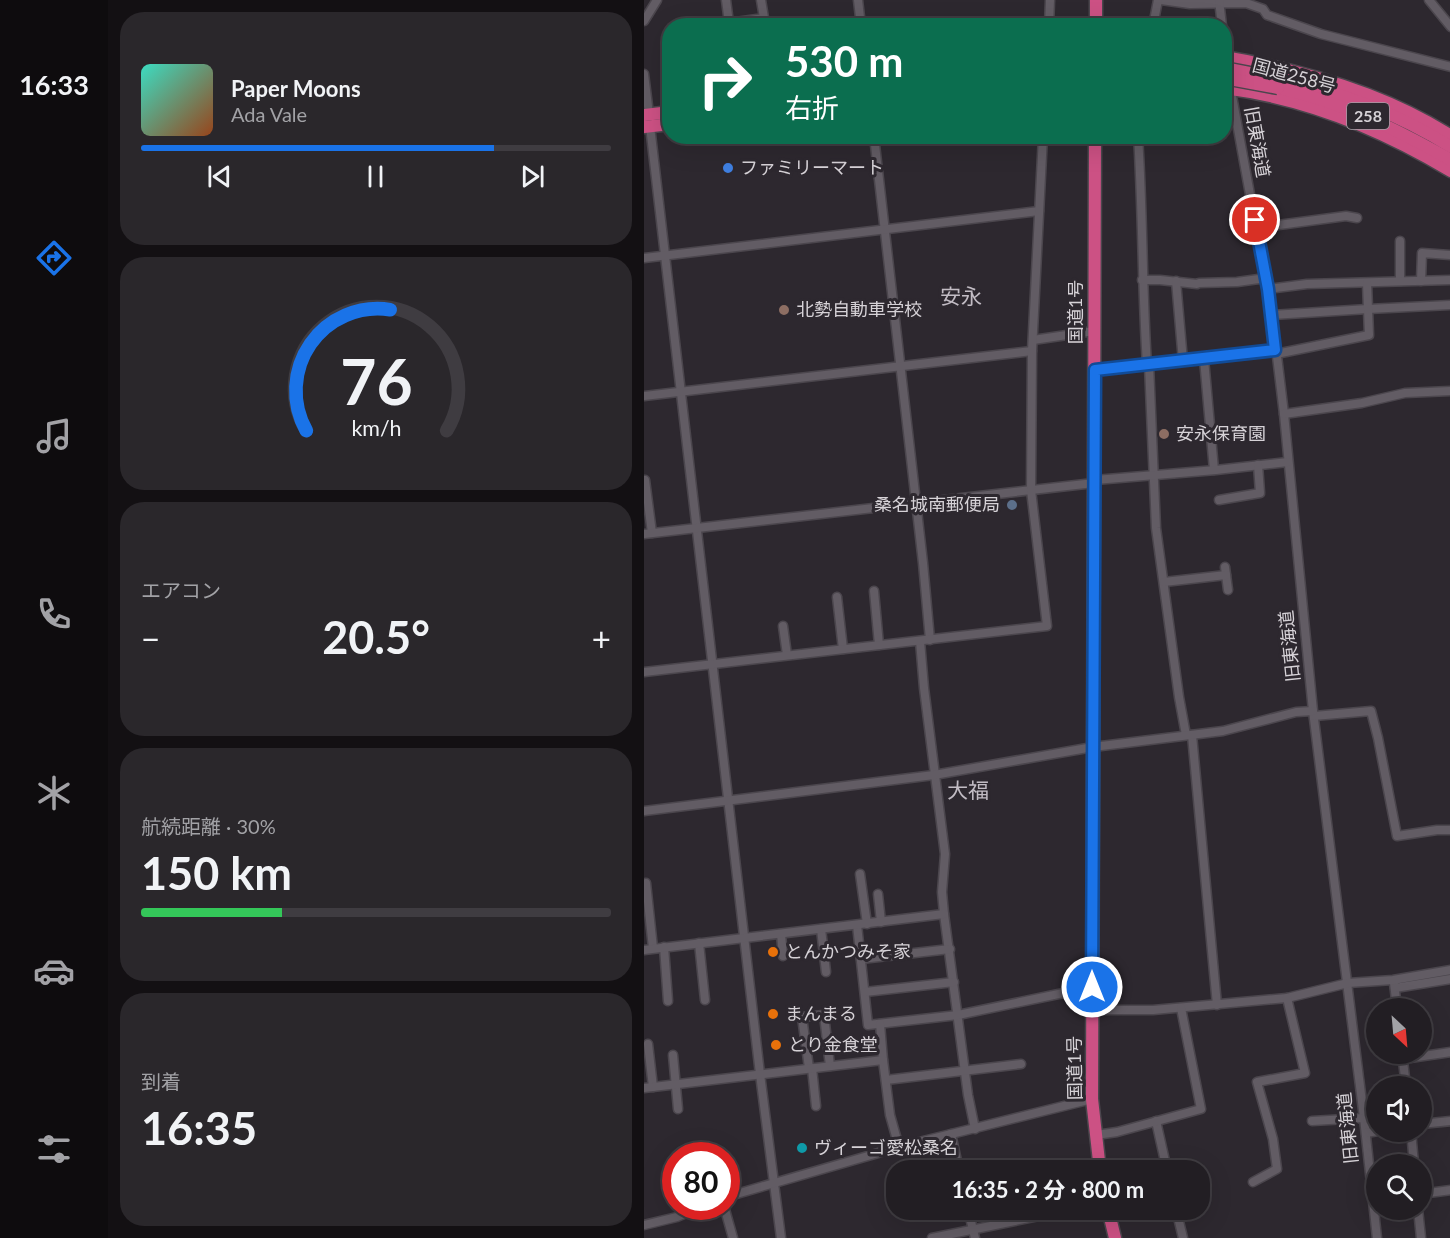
<!DOCTYPE html>
<html lang="ja">
<meta charset="utf-8">
<style>
body{margin:0;font-family:Lato,"Noto Sans JP",sans-serif;background:#2a272b;color:#f1f3f6;height:100vh;display:flex;flex-direction:column;font-size:22px;white-space:nowrap}
*{box-sizing:border-box;margin:0}
p{font-size:20px;color:#a2a2a6}
.icon{flex:none;width:33px;height:33px;fill:none;stroke:currentColor;stroke-width:2;stroke-linecap:round;stroke-linejoin:round}
.map{position:relative;flex:1;overflow:hidden}
.panel{display:flex;flex-direction:column;gap:12px;padding:12px;background:#131013;width:536px}
.panel>*{flex:none}
.banner{position:absolute;left:18px;top:18px;width:570px;height:126px;border-radius:24px;box-shadow:0 6px 24px #0002,0 0 0 2px #3f3c41;background:#0b6e4f;color:#fff;overflow:hidden}
.needle{width:39px;rotate:154deg}
.fabs{position:absolute;left:722px;top:998px;display:grid;gap:12px}
.fabs a{display:grid;place-items:center;width:66px;height:66px;border-radius:50%;background:#221e23;box-shadow:0 6px 24px #0002,0 0 0 2px #3f3c41;font-size:30px}
.speed{position:absolute;left:18px;top:1142px;display:flex;gap:12px;font-size:30px;font-weight:700;text-align:center}
.speed>*{display:grid;place-content:center;width:78px;height:78px;border-radius:50%;background:#221e23;box-shadow:0 6px 24px #0002,0 0 0 2px #3f3c41;line-height:1}
.speed .limit{border:9px solid #d22;background:#fff;color:#111}
.pin{position:absolute;display:grid;place-items:center;width:51px;height:51px;color:#fff;margin:-26px;border:3px solid #fff;border-radius:50%;box-shadow:0 2px 6px #0007}
.me{position:absolute;width:66px;margin:-33px;rotate:0deg;stroke-linejoin:round;filter:drop-shadow(0 0 4px #0008)}
.turn{display:flex;align-items:center;gap:21px;height:126px;padding:0 24px;font-size:27px}
.turn .icon{width:78px;height:78px;stroke-width:2.5}
.turn b{display:block;font-size:42px;line-height:51px}
.big{font-size:45px;font-weight:700;line-height:1.1}
.panel .widget{flex:1;display:flex;flex-direction:column;justify-content:center;gap:9px;min-width:0;padding:0 21px;border-radius:24px;background:#2a272b}
.panel .dial{align-items:center;gap:0}
.dial svg{height:156px;overflow:visible;fill:none;stroke:#3f3c41;stroke-width:7;stroke-linecap:round;text-anchor:middle}
.dial text{fill:#f1f3f6;stroke:none}
.song{display:flex;align-items:center;gap:18px}
.cover{width:72px;height:72px;border-radius:9px;background:linear-gradient(135deg,hsl(170 70% 55%),hsl(20 70% 35%))}
.played{height:6px;border-radius:3px;background:linear-gradient(90deg,#1a73e8 75%,#3f3c41 75%)}
.keys{display:flex;justify-content:space-around;direction:ltr}
.heat{display:flex;justify-content:space-between;align-items:center;font-size:33px;direction:ltr}
.charge{height:9px;border-radius:4px;background:linear-gradient(90deg,#34c759 30%,#3f3c41 0)}
.trip{position:absolute;left:242px;top:1160px;width:324px;height:60px;border-radius:24px;background:#221e23;box-shadow:0 6px 24px #0002,0 0 0 2px #3f3c41;font-weight:700;line-height:60px;text-align:center}
main{display:flex;flex:1;min-height:0}
.dock{display:flex;flex-direction:column;width:108px;justify-content:space-around;align-items:center;background:#0e0c0e;color:#a2a2a6}
.dock .icon{width:42px;height:42px}
.dock .on{color:#1a73e8}
.dock b{font-size:27px;color:#f1f3f6}
.map>svg:first-child{display:block}
.lines{fill:none;stroke-linecap:round;stroke-linejoin:round}
.minor-casing{stroke:#4b464d;stroke-width:11}
.highway-casing{stroke:#4b464d;stroke-width:15}
.minor{stroke:#625c64;stroke-width:8}
.highway{stroke:#cc5184;stroke-width:12}
.highway-bridge-casing{stroke:#4b464d;stroke-width:15;stroke-linecap:butt}
.highway-bridge{stroke:#cc5184;stroke-width:12}
.route-casing{stroke:#114b97;stroke-width:15}
.route{stroke:#1a73e8;stroke-width:10}
.shop-dot{fill:#3f7fe0;stroke:#2d282f;stroke-width:2}
.education-dot{fill:#8d6e63;stroke:#2d282f;stroke-width:2}
.service-dot{fill:#5c6f8a;stroke:#2d282f;stroke-width:2}
.food-dot{fill:#e8710a;stroke:#2d282f;stroke-width:2}
.culture-dot{fill:#0f9aa8;stroke:#2d282f;stroke-width:2}
.labels{text-anchor:middle;stroke-width:6;stroke-linejoin:round;paint-order:stroke}
.shield{fill:#2d282f;stroke:#a39fa5;stroke-width:1.5}
.shield-label{font-size:16px;font-weight:bold;fill:#d6d2d7}
.street-label{font-size:18px;fill:#d6d2d7;stroke:#2d282f}
.poi-label{font-size:18px;fill:#d6d2d7;stroke:#2d282f;text-anchor:start}
.quarter-label{font-size:21px;fill:#c2bcc4;stroke:#2d282f}
</style>
<main>
<nav class="dock">
<b>16:33</b>
<svg class="icon on" aria-label="directions" viewBox="0 0 24 24"><path d="M12 3l9 9-9 9-9-9zM9 14v-3h6M13 9l2 2-2 2"/></svg>
<svg class="icon" aria-label="music" viewBox="0 0 24 24"><path d="M9 18V5l10-2v13"/><circle cx="6" cy="18" r="3"/><circle cx="16" cy="16" r="3"/></svg>
<svg class="icon" aria-label="phone" viewBox="0 0 24 24"><path d="M5 4h4l2 5-3 2q2 4 5 5l2-3 5 2v4C11 20 4 13 5 4z"/></svg>
<svg class="icon" aria-label="climate" viewBox="0 0 24 24"><path d="M12 3v18M4 7l16 10M4 17L20 7"/></svg>
<svg class="icon" aria-label="car" viewBox="0 0 24 24"><path d="M5 17H2v-5l4-1 3-4h7l3 4 3 1v5h-3M9 17h6M6 11h13"/><circle cx="7" cy="17" r="2"/><circle cx="17" cy="17" r="2"/></svg>
<svg class="icon" aria-label="filters" viewBox="0 0 24 24"><path d="M4 7h16M4 17h16"/><circle cx="9" cy="7" r="2"/><circle cx="15" cy="17" r="2"/></svg>
</nav>
<section class="panel">
<div class="widget">
<div class="song"><i class="cover"></i><div><b>Paper Moons</b><p>Ada Vale</p></div></div>
<div class="played"></div>
<div class="keys"><svg class="icon" aria-label="previous" viewBox="0 0 24 24"><path d="M18 5L8 12l10 7zM5 5v14"/></svg><svg class="icon" aria-label="pause" viewBox="0 0 24 24"><path d="M8 5v14M16 5v14"/></svg><svg class="icon" aria-label="next" viewBox="0 0 24 24"><path d="M6 5l10 7-10 7zM19 5v14"/></svg></div>
</div>
<div class="widget dial"><svg viewBox="0 0 100 80">
<path d="M14 69A42 42 0 1 1 86 69"/>
<path d="M14 69A42 42 0 0 1 57 7" stroke="#1a73e8"/>
<text x="50" y="56" font-size="32" font-weight="700">76</text>
<text x="50" y="72" font-size="11">km/h</text>
</svg></div>
<div class="widget"><p>エアコン</p>
<div class="heat"><a>−</a><b class="big">20.5°</b><a>+</a></div>
</div>
<div class="widget"><p>航続距離 · 30%</p><b class="big">150 km</b><div class="charge"></div></div>
<div class="widget"><p>到着</p><b class="big">16:35</b></div>
</section>
<div class="map">
<svg width="807" height="1238" viewBox="0 0 807 1238">
<rect width="100%" height="100%" fill="#2d282f"/>
<g class="lines">
<defs>
<g id="minor">
<path d="M 82,0 L 85,23 L 120,18 L 117,0"/>
<path d="M 214,0 L 217,26"/>
<path d="M 517,0 L 546,4 L 602,3 L 619,9 L 623,15 L 677,34 L 807,67"/>
<path d="M 575,0 L 578,26"/>
<path d="M 785,0 L 807,27"/>
<path d="M 0,21 L 13,0"/>
<path d="M 405,26 L 406,0"/>
<path d="M 509,26 L 514,0"/>
<path d="M 0,74 L 5,114"/>
<path d="M 586,85 L 628,315 L 640,414 L 669,711 L 720,1118 L 733,1238"/>
<path d="M 6,126 L 116,1074 L 137,1238"/>
<path d="M 230,136 L 279,563 L 286,640"/>
<path d="M 494,136 C 499,213 498,289 503,365"/>
<path d="M 612,228 L 702,216 L 713,218"/>
<path d="M 756,241 L 756,281"/>
<path d="M 0,258 L 395,211"/>
<path d="M 498,280 L 516,280 L 553,284 L 555,283 L 593,282 L 622,278"/>
<path d="M 532,281 L 539,361"/>
<path d="M 777,281 L 778,253 L 807,255"/>
<path d="M 624,289 L 663,284 L 807,280"/>
<path d="M 628,315 L 724,309 L 807,305"/>
<path d="M 389,340 L 450,331"/>
<path d="M 632,354 L 725,335 L 723,283"/>
<path d="M 560,359 L 570,470"/>
<path d="M 505,365 L 512,528 L 535,697 L 542,735"/>
<path d="M 451,370 L 631,350"/>
<path d="M 0,396 L 388,351"/>
<path d="M 640,414 L 718,403 L 761,393 L 807,391"/>
<path d="M 1,480 L 8,533"/>
<path d="M 451,480 L 572,470 L 644,462"/>
<path d="M 575,500 L 616,493 L 614,465"/>
<path d="M 0,534 L 450,483"/>
<path d="M 581,567 L 584,590"/>
<path d="M 520,582 L 582,575"/>
<path d="M 230,591 L 235,645"/>
<path d="M 193,597 L 199,649"/>
<path d="M 139,626 L 143,655"/>
<path d="M 276,641 L 280,688 L 301,854 L 298,892 L 300,914 L 324,1095 L 331,1129"/>
<path d="M 0,672 L 403,626 L 387,490 L 388,351 L 399,136"/>
<path d="M 670,716 L 727,711 L 734,738 L 753,836 L 793,830 L 807,830"/>
<path d="M 548,735 L 573,1005"/>
<path d="M 0,811 L 290,775 L 449,747 L 579,731 L 652,712 L 669,711"/>
<path d="M 216,874 L 223,924"/>
<path d="M 2,883 L 9,948"/>
<path d="M 234,894 L 237,922"/>
<path d="M 213,925 L 224,1025 L 314,1015 L 448,987"/>
<path d="M 177,929 L 182,972"/>
<path d="M 137,934 L 139,956"/>
<path d="M 55,943 L 61,1000"/>
<path d="M 20,947 L 24,1001"/>
<path d="M 0,950 L 300,914"/>
<path d="M 217,959 L 306,949"/>
<path d="M 750,983 L 753,1008"/>
<path d="M 751,988 L 807,979"/>
<path d="M 221,992 L 310,982"/>
<path d="M 448,1010 L 509,1010 L 643,998 L 704,983 L 749,980 L 807,970"/>
<path d="M 236,1024 L 239,1060"/>
<path d="M 4,1044 L 9,1087"/>
<path d="M 758,1053 L 762,1086"/>
<path d="M 29,1055 L 34,1109"/>
<path d="M 759,1059 L 807,1052"/>
<path d="M 165,1068 L 158,1017 L 180,1015 L 186,1066"/>
<path d="M 168,1068 L 172,1106"/>
<path d="M 242,1080 L 377,1064"/>
<path d="M 0,1088 L 239,1060 L 246,1115 L 255,1147"/>
<path d="M 512,1121 L 523,1170"/>
<path d="M 668,1121 L 720,1118"/>
<path d="M 777,1124 L 807,1121"/>
<path d="M 767,1131 L 770,1164"/>
<path d="M 722,1133 L 734,1131"/>
<path d="M 307,1134 L 315,1170"/>
<path d="M 452,1135 L 473,1132 L 557,1109 L 537,1008"/>
<path d="M 609,1182 L 633,1169 L 629,1139 L 613,1082 L 661,1073 L 643,998"/>
<path d="M 777,1194 L 807,1190"/>
<path d="M 82,1197 L 255,1147 L 448,1099"/>
<path d="M 80,1206 L 89,1238"/>
<path d="M 324,1209 L 331,1238"/>
<path d="M 532,1209 L 539,1238"/>
<path d="M 774,1209 L 777,1238"/>
<path d="M 286,1210 L 289,1209"/>
<path d="M 0,1225 L 33,1217 L 59,1206"/>
<path d="M 288,1238 L 429,1209"/>
</g>
<g id="highway">
<path d="M 452,0 L 452,26"/>
<path d="M 580,57 C 658,70 740,93 807,136"/>
<path d="M 637,79 C 696,92 756,115 807,147"/>
<path d="M 580,88 C 661,98 737,129 807,171"/>
<path d="M 634,88 C 696,101 752,129 807,160"/>
<path d="M 0,115 L 26,112"/>
<path d="M 0,127 L 26,124"/>
<path d="M 451,136 L 448,1099 L 456,1170"/>
<path d="M 464,1209 L 471,1238"/>
</g>
</defs>
<use href="#minor" class="minor-casing"/>
<use href="#highway" class="highway-casing"/>
<use href="#minor" class="minor"/>
<use href="#highway" class="highway"/>
<defs>
<g id="highway-bridge">
<path d="M 580,68 L 637,79"/>
<path d="M 580,78 L 634,88"/>
</g>
</defs>
<use href="#highway-bridge" class="highway-bridge-casing"/>
<use href="#highway-bridge" class="highway-bridge"/>
</g>
<g class="lines">
<defs>
<path id="route" d="M 448,987 L 451,370 L 631,350 L 624,289 L 611,220"/>
</defs>
<use href="#route" class="route-casing"/>
<use href="#route" class="route"/>
</g>
<circle class="shop-dot" cx="84" cy="168" r="6"/>
<g class="education-dot">
<circle cx="140" cy="310" r="6"/>
<circle cx="520" cy="434" r="6"/>
</g>
<circle class="service-dot" cx="368" cy="505" r="6"/>
<g class="food-dot">
<circle cx="129" cy="952" r="6"/>
<circle cx="129" cy="1014" r="6"/>
<circle cx="132" cy="1045" r="6"/>
</g>
<circle class="culture-dot" cx="158" cy="1148" r="6"/>
<g class="labels">
<rect class="shield" x="703" y="103" width="42" height="26" rx="4.5"/>
<g class="shield-label">
<text x="724" y="122">258</text>
</g>
<g class="street-label">
<text transform="translate(650 76) rotate(15)" y="6">国道258号</text>
<text transform="translate(613 142) rotate(80)" y="6">旧東海道</text>
<text transform="translate(432 312) rotate(-90)" y="6">国道1号</text>
<text transform="translate(646 646) rotate(-96)" y="6">旧東海道</text>
<text transform="translate(431 1068) rotate(-91)" y="6">国道1号</text>
<text transform="translate(704 1128) rotate(-96)" y="6">旧東海道</text>
</g>
<g class="poi-label">
<text x="96" y="174">ファミリーマート</text>
<text x="152" y="316">北勢自動車学校</text>
<text x="532" y="440">安永保育園</text>
<text x="356" y="511" text-anchor="end">桑名城南郵便局</text>
<text x="141" y="958">とんかつみそ家</text>
<text x="141" y="1020">まんまる</text>
<text x="144" y="1051">とり金食堂</text>
<text x="170" y="1154">ヴィーゴ愛松桑名</text>
</g>
<g class="quarter-label">
<text x="317" y="304">安永</text>
<text x="324" y="798">大福</text>
</g>
</g>
</svg>
<div class="fabs">
<a><svg class="needle" viewBox="-14 -14 28 28"><path d="M0-13l5 13h-10z" fill="#e53935"/><path d="M0 13l5-13h-10z" fill="#a2a2a6"/></svg></a>
<a><svg class="icon" aria-label="sound" viewBox="0 0 24 24"><path d="M4 9h4l5-4v14l-5-4H4zM17 9q2 3 0 6"/></svg></a>
<a><svg class="icon" aria-label="search" viewBox="0 0 24 24"><circle cx="10" cy="10" r="6"/><path d="M15 15l6 6"/></svg></a>
</div>
<div class="speed"><div class="limit">80</div></div>
<div class="pin" style="left:611px;top:220px;background:#d93025"><svg class="icon" aria-label="arrive" viewBox="0 0 24 24"><path d="M6 21V4h12l-3 4 3 4H6"/></svg></div>
<svg class="me" style="left:448px;top:987px" viewBox="-20 -20 40 40"><circle r="17" fill="#1a73e8" stroke="#fff" stroke-width="3"/><path d="M0-11L8 9 0 5-8 9z" fill="#fff"/></svg>
<div class="trip">16:35 · 2 分 · 800 m</div>
<div class="banner">
<div class="turn"><svg class="icon" aria-label="right" viewBox="0 0 24 24"><path d="M7 20v-9h11M14 6l5 5-5 5"/></svg><div><b>530 m</b>右折</div></div>
</div>
</div>
</main>
